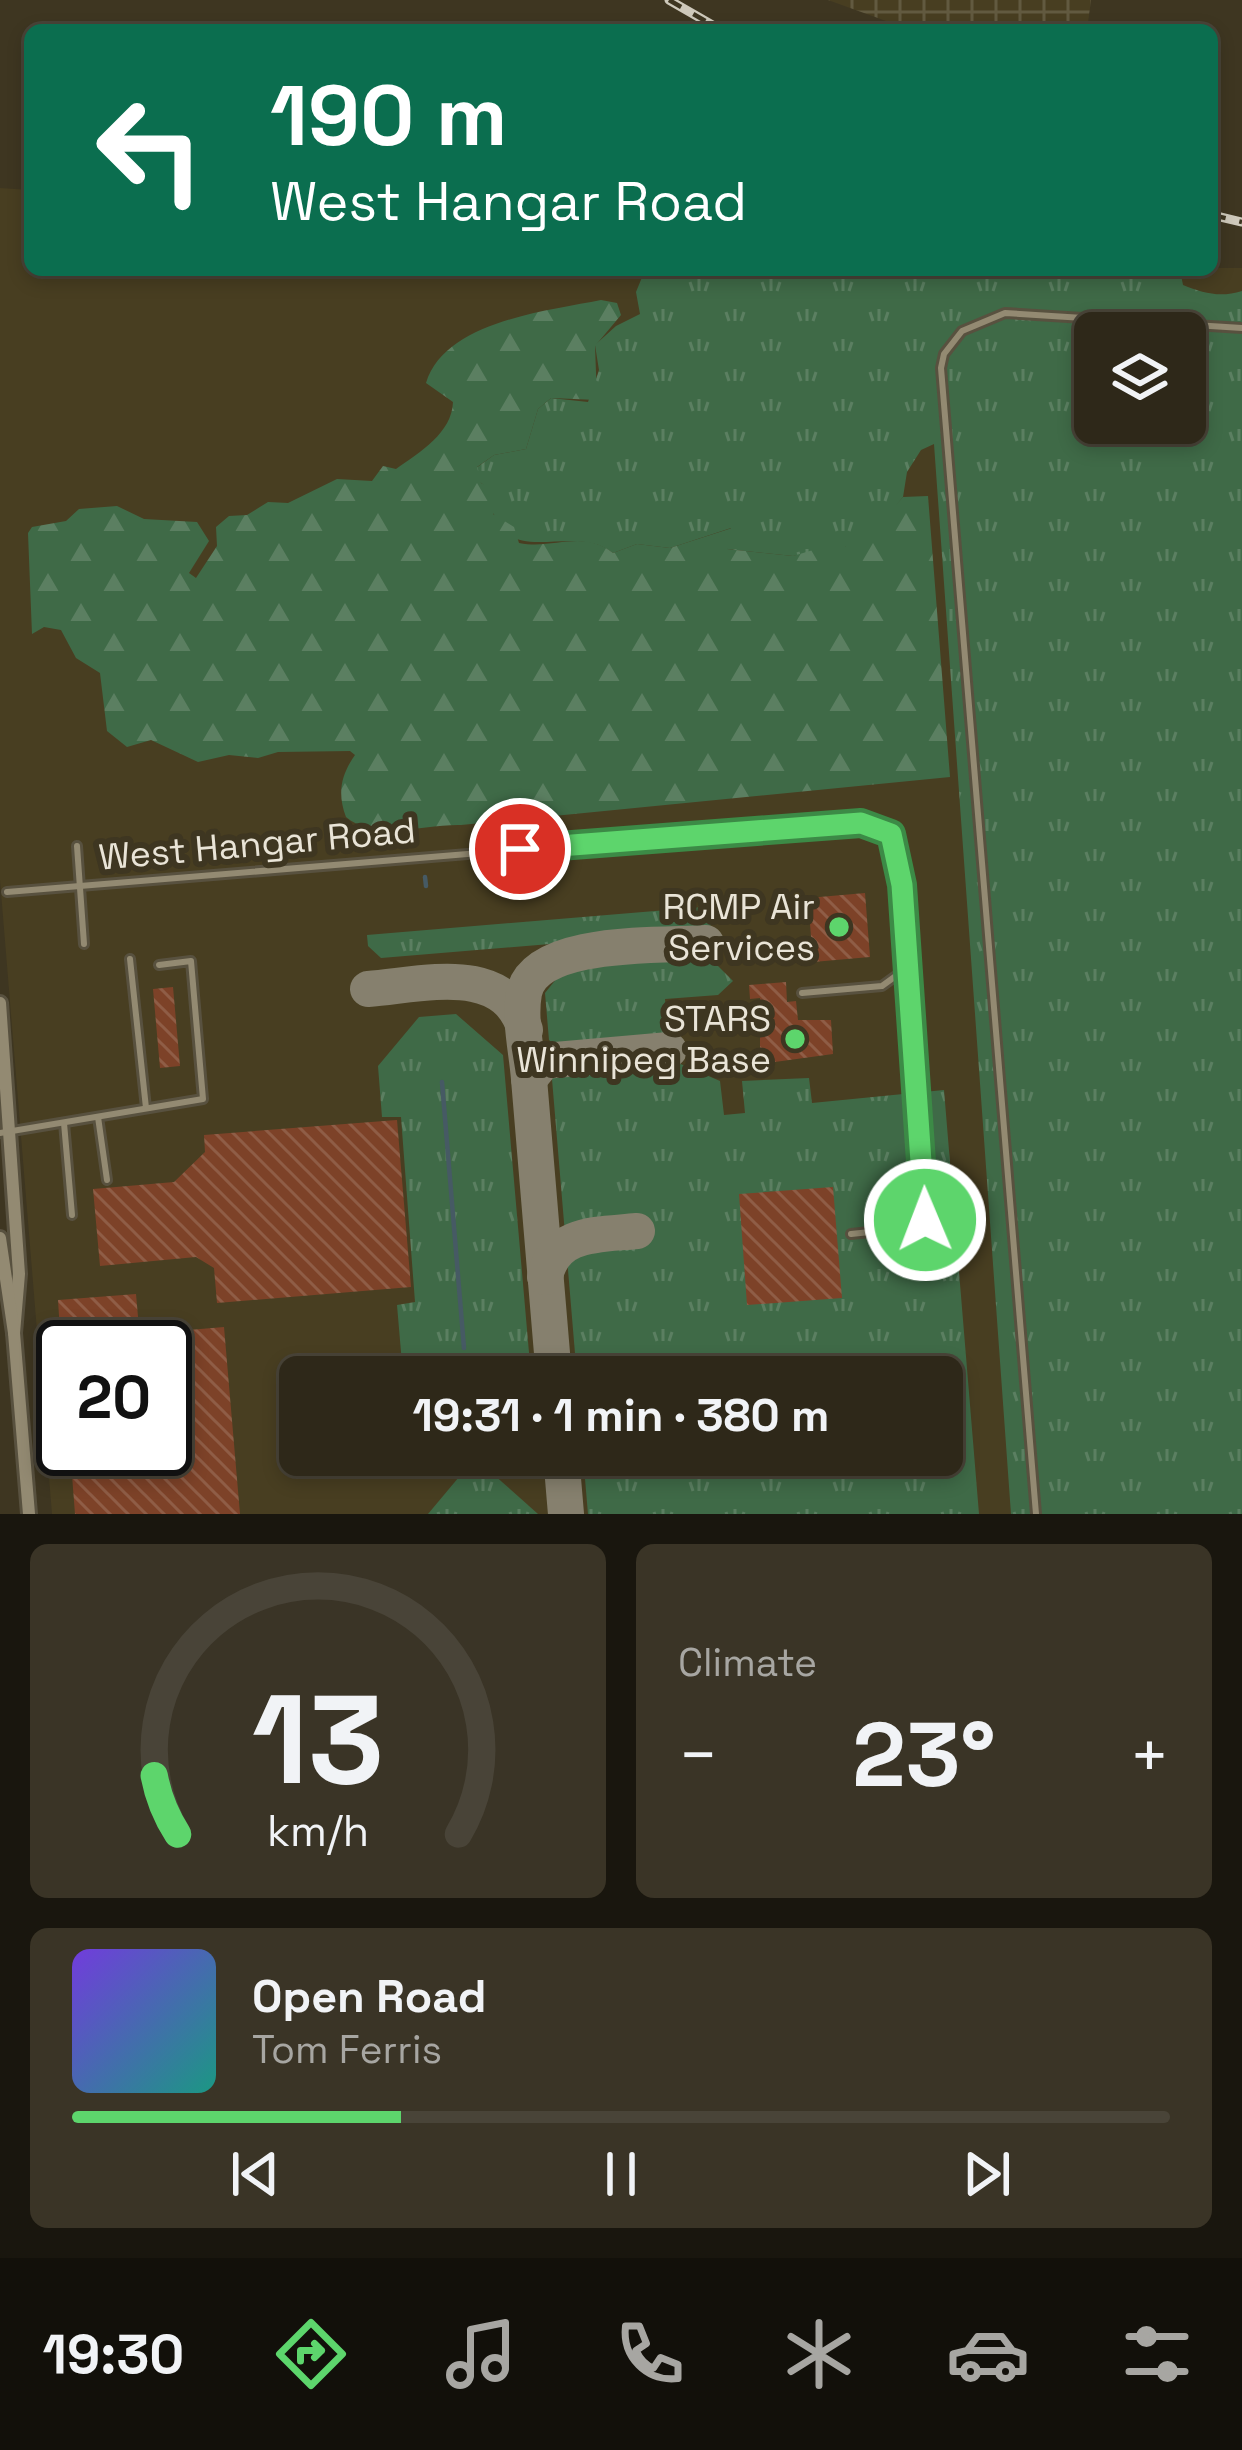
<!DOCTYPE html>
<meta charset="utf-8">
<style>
body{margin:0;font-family:"Space Grotesk",sans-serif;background:#3a3426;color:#f1f3f6;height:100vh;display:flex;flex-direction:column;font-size:45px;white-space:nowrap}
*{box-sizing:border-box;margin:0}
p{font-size:39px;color:#a7a6a2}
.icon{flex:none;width:66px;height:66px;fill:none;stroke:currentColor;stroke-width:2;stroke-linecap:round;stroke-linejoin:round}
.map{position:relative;height:1514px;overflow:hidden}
.panel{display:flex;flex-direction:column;gap:30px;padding:30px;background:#19160e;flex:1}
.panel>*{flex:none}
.top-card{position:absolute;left:24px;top:24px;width:1194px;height:252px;border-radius:18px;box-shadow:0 6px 18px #0003,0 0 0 3px #494438;background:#0b6e4f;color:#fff;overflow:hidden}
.tools{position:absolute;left:1074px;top:312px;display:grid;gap:24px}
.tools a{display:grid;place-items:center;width:132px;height:132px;border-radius:18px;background:#2e2819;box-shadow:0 6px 18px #0003,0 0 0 3px #494438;font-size:60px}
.speed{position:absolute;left:36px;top:1320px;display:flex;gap:24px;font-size:60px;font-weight:700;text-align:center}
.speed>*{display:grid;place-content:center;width:156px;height:156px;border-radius:50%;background:#2e2819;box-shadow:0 6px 18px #0003,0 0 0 3px #494438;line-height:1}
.speed .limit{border:6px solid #111;border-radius:18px;background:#fff;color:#111}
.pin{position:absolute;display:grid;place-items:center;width:102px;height:102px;color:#fff;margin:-51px;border:6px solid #fff;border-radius:50%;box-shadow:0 3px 12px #0007}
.me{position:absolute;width:132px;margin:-66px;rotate:359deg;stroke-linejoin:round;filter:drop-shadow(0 0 9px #0008)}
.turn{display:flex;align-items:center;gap:42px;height:252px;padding:0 48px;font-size:54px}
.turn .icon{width:156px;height:156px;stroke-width:2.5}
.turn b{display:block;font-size:84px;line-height:102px}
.big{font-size:90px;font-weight:600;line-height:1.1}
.panel .tile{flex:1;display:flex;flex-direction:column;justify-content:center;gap:18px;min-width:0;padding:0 42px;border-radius:18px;background:#3a3426}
.panel .dial{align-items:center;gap:0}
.dial svg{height:312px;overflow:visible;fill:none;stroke:#494438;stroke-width:7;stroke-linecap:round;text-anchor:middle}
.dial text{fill:#f1f3f6;stroke:none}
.song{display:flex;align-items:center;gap:36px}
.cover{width:144px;height:144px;border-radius:18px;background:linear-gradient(135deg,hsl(260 70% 55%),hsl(170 70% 35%))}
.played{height:12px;border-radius:6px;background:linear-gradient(90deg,#5dd56c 30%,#494438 30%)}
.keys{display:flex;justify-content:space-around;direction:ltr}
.heat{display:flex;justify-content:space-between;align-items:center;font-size:66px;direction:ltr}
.panel .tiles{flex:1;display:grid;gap:30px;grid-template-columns:1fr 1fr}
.tile:last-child{grid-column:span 2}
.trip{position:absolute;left:279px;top:1356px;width:684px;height:120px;border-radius:18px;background:#2e2819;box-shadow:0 6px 18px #0003,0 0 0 3px #494438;font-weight:600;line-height:120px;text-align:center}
.tabs{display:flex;height:192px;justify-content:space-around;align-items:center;background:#12100a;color:#a7a6a2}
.tabs .icon{width:84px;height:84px}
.tabs .active{color:#5dd56c}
.tabs b{font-size:54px;color:#f1f3f6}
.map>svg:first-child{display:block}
.built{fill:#483e21;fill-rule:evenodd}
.industrial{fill:url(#industrial-grid)}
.grass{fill:url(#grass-tufts);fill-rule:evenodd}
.forest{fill:url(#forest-firs)}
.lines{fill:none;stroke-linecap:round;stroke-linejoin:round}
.stream{stroke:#465a64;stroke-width:4.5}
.taxiway{stroke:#86806e;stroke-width:36}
.building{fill:url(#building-back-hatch)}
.lane-casing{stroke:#58513f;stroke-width:12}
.street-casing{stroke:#58513f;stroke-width:18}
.lane{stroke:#938a72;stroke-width:6}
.street{stroke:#938a72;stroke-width:12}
.rail-casing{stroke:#cec9bb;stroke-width:9}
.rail{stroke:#3e3621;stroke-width:4.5;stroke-dasharray:14;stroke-linecap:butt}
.route-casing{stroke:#3c8a46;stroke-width:30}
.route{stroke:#5dd56c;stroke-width:21}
.poi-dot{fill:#5dd56c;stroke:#3e3621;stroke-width:4.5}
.labels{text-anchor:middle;stroke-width:12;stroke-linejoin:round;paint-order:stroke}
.street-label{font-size:36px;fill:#e9e4d7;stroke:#3e3621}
.poi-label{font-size:36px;fill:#e9e4d7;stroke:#3e3621;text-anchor:end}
</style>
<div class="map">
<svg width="1242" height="1514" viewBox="0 0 1242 1514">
<defs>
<pattern id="industrial-grid" width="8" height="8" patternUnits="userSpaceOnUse" patternTransform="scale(3)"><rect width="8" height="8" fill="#483e21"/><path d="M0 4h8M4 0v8" fill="none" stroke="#625a40"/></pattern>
<pattern id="grass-tufts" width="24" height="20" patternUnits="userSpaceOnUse" patternTransform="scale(3)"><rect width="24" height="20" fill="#3f6a47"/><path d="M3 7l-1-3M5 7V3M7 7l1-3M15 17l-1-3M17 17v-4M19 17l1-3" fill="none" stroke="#5b7f61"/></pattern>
<pattern id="forest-firs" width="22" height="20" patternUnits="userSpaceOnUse" patternTransform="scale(3)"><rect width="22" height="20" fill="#3f6a47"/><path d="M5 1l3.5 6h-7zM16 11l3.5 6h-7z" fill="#5b7f61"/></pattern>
<pattern id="building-back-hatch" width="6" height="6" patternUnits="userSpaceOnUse" patternTransform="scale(3)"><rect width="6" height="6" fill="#7d4228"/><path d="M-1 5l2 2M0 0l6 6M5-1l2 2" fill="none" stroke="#8f5d46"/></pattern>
</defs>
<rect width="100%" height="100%" fill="#3e3621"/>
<path class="built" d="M 0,188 L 30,190 L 30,270 L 1242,268 L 1242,1514 L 52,1514 L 0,880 ZM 1095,333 L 1185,333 L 1185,423 L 1095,423 ZM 63,1347 L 165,1347 L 165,1449 L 63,1449 ZM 300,1377 L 942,1377 L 942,1455 L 300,1455 Z"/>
<path class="industrial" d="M 828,0 L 1091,0 L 1087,30 L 911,30 Z"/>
<g class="grass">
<path d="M 645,270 L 1180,270 L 1183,285 C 1203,293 1220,298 1242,291 L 1242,1514 L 1011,1514 L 934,444 L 921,450 L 907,472 L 903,497 L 888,515 L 845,547 L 793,556 L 727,549 L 731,528 L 670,548 L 637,544 L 613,553 C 569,518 497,580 489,489 L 480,482 L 476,468 L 494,455 L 526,449 L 538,409 L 551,398 L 588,402 L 599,370 L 595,345 L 616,326 L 640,314 L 636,292 ZM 1095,333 L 1185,333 L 1185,423 L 1095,423 Z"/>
<path d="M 727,905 L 706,931 L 381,958 L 368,946 L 367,935 Z"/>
<path d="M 708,956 L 733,981 L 718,995 L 665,999 L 668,1040 L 560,1049 L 549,1040 L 545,993 L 565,968 Z"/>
<path d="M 456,1014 L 503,1055 L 530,1364 L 519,1377 L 403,1375 L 397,1305 L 415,1302 L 401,1117 L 382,1117 L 378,1066 L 419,1017 Z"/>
<path d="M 669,1059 L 720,1081 L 724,1115 L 745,1113 L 742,1081 L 809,1078 L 812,1103 L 944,1090 L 979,1514 L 588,1514 L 583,1455 L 942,1455 L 942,1377 L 577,1377 L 552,1079 L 562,1068 Z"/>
<path d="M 493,1474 L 538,1514 L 428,1514 L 459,1477 Z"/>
</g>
<path class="forest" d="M 601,300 L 617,303 L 621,315 L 595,346 L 597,400 L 551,398 L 538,409 L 526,449 L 494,455 L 477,467 L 481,483 L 505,494 L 507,506 L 493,514 L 514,527 L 519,543 C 554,550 582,529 613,553 L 637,544 L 670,548 L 732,528 L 737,539 L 727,549 L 793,556 L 830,545 L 845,547 C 857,525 887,517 903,497 L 928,496 L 950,777 L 461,825 C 427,824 374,841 346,817 C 337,793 341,775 355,755 L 350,751 L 278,752 L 258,758 L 229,755 L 198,762 L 151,740 L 127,747 L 107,731 L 100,673 L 76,658 L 61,630 L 44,627 L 32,634 L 28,533 L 32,527 L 66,521 L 79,509 L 117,506 L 144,519 L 197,522 L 209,541 L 189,573 L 196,578 L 217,546 L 216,527 L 229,516 L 247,515 L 268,502 L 288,503 L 337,479 L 372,481 L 383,466 L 396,469 C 420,452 452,433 453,402 L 426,383 C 445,321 547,311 601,300 Z"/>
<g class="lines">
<g class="stream">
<path d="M 425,877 L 426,886"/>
<path d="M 442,1082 L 464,1348"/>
</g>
<g class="taxiway">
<path d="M 368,989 C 423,985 504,961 525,1030"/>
<path d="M 669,1050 L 544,1061 L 529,1079 C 527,1052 519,1020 524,993 C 535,939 661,946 706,943"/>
<path d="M 529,1079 L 554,1377"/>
<path d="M 545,1277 C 554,1231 600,1235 637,1231"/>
<path d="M 561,1455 L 566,1514"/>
</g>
</g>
<g class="building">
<path d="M 865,893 L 870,957 L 813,962 L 808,898 Z"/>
<path d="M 786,982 L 787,1002 L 796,1001 L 798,1020 L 831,1020 L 833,1054 L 760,1064 L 760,998 L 750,999 L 749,985 Z"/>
<path d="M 173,987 L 180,1066 L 160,1068 L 153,989 Z"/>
<path d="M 397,1120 L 411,1287 L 217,1303 L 214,1268 L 196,1257 L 100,1266 L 93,1189 L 174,1182 L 205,1152 L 204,1135 Z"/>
<path d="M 833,1187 L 842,1298 L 747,1305 L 739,1194 Z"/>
<path d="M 136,1294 L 139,1328 L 152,1327 L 153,1333 L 224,1327 L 240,1514 L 75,1514 L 70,1449 L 165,1449 L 165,1347 L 61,1347 L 58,1300 Z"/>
</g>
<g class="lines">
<defs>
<g id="lane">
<path d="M 77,846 L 84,944"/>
<path d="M 7,892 L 734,832 L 861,823 L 883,828 L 899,852 L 904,970 L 882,986 L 802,993"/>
<path d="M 130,959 L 146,1108"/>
<path d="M 98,1117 L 107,1180"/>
<path d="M 64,1123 L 72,1215"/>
<path d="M 0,1133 L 203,1099 L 191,961 L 159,965"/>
<path d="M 851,1234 L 917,1227 L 927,1209 L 908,961"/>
<path d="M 1036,1514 L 941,368 L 944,354 L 962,331 L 1005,313 L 1242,328"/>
</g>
<g id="street">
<path d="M 0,1003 L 19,1274 L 14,1333"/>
<path d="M 0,1238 L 14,1333 L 29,1514"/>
</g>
</defs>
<use href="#lane" class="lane-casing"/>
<use href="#street" class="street-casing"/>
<use href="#lane" class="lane"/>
<use href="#street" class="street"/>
<defs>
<g id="rail">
<path d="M 669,0 L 721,30"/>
<path d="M 1212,215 L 1242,222"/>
</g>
</defs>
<use href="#rail" class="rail-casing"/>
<use href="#rail" class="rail"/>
</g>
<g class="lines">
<defs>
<path id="route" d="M 520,849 L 861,823 L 891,834 L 902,885 L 925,1220"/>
</defs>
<use href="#route" class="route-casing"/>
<use href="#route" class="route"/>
</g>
<g class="poi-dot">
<circle cx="839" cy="927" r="12"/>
<circle cx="795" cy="1039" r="12"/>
</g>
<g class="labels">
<g class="street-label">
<text transform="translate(257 843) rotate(-5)" y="13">West Hangar Road</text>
</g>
<g class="poi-label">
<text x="815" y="919">RCMP Air<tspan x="815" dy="41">Services</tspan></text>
<text x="771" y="1031">STARS<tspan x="771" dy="41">Winnipeg Base</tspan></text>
</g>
</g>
</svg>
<div class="tools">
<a><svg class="icon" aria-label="layers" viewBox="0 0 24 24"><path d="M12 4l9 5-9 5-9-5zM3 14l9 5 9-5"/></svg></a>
</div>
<div class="speed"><div class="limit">20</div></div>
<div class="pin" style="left:520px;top:849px;background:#d93025"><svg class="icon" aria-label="arrive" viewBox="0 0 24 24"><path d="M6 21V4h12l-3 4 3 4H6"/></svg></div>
<svg class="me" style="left:925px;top:1220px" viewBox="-20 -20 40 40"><circle r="17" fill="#5dd56c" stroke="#fff" stroke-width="3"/><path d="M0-11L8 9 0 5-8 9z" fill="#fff"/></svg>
<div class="trip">19:31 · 1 min · 380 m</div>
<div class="top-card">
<div class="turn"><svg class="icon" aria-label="left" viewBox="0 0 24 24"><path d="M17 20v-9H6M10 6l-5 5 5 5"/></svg><div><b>190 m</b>West Hangar Road</div></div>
</div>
</div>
<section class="panel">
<div class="tiles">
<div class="tile dial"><svg viewBox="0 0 100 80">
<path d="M14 69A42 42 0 1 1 86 69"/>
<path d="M14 69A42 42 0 0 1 8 54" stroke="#5dd56c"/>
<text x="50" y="56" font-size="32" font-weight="700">13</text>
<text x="50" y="72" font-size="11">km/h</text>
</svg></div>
<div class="tile"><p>Climate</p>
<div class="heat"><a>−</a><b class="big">23°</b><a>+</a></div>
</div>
<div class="tile">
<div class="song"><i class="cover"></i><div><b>Open Road</b><p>Tom Ferris</p></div></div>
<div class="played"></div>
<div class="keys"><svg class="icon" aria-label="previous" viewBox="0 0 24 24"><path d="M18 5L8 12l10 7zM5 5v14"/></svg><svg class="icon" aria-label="pause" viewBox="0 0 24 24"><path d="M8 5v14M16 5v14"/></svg><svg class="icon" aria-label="next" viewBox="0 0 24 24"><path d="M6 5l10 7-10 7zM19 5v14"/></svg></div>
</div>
</div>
</section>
<nav class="tabs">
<b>19:30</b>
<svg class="icon active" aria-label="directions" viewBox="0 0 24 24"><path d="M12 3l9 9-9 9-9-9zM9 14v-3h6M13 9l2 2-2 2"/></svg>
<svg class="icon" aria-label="music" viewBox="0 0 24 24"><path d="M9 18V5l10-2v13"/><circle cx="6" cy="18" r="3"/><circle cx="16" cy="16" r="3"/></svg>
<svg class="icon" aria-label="phone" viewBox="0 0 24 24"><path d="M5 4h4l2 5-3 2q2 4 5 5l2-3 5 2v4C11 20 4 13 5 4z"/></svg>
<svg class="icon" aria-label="climate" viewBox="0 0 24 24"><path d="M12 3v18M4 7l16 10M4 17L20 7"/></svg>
<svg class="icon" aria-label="car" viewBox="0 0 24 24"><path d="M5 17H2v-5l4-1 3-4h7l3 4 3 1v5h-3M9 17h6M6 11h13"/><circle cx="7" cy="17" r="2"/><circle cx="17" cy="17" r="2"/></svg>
<svg class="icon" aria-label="filters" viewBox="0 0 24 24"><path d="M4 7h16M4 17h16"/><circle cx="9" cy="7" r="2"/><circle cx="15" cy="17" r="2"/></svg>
</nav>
